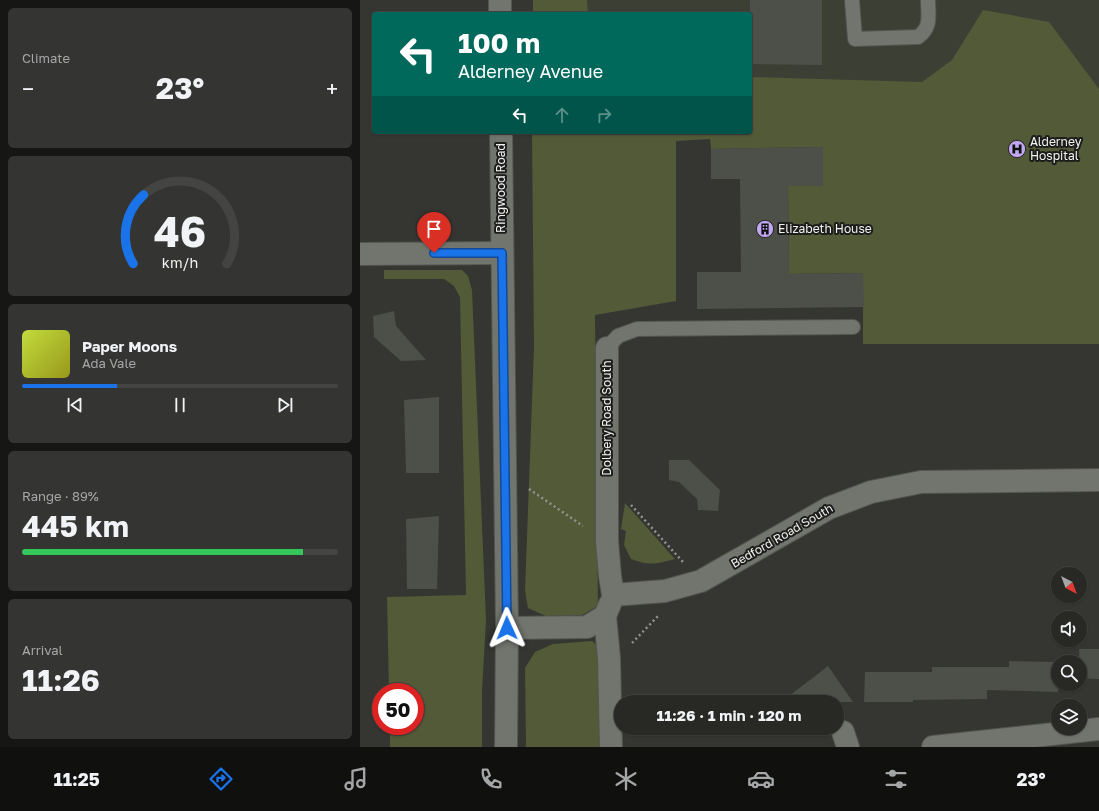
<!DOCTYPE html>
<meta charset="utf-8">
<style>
body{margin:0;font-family:"Golos Text",sans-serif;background:#343432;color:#f1f3f6;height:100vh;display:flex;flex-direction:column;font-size:15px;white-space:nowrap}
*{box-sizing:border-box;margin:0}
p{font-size:13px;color:#a5a6a7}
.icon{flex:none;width:22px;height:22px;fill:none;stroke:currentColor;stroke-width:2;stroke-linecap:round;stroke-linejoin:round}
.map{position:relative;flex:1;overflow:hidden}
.drawer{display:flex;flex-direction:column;gap:8px;padding:8px;background:#161614;width:360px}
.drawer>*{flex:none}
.top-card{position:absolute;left:12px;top:12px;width:380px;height:122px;border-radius:4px;box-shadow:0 1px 3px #0004,0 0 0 1px #444442;background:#00695c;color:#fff;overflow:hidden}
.needle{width:26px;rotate:139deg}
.tools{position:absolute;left:691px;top:567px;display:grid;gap:8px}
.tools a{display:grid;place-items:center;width:36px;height:36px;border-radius:50%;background:#282825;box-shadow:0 1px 3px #0004,0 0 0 1px #444442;font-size:20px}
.speed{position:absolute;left:12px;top:683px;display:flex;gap:8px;font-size:20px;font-weight:700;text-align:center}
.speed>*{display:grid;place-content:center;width:52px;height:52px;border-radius:50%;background:#282825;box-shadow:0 1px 3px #0004,0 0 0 1px #444442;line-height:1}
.speed .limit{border:6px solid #d22;background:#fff;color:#111}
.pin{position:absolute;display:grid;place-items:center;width:34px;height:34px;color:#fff;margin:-41px -17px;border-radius:50% 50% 50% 0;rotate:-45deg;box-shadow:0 0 4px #0007}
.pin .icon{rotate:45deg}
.me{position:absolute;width:44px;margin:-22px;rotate:359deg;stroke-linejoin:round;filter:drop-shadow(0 0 3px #0008)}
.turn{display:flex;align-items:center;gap:14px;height:84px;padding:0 20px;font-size:18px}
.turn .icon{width:52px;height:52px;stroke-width:2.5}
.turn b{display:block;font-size:28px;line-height:34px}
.lanes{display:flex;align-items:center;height:38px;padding:0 20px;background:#0003;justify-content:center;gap:20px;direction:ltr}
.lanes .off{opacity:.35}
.big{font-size:30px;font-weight:700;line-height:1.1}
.drawer .widget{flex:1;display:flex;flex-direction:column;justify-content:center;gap:6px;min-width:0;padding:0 14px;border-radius:6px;background:#343432}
.drawer .dial{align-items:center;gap:0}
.dial svg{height:104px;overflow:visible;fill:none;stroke:#444442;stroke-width:7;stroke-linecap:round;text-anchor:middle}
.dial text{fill:#f1f3f6;stroke:none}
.song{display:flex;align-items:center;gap:12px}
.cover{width:48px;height:48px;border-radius:6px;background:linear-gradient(135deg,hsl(70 70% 55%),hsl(60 70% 35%))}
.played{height:4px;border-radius:2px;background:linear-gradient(90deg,#1a73e8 30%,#444442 30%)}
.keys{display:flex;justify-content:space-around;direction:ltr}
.heat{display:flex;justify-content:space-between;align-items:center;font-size:22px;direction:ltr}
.charge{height:6px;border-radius:3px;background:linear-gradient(90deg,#34c759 89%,#444442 0)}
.trip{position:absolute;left:254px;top:695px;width:230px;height:40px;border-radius:20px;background:#282825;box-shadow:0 1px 3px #0004,0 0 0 1px #444442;font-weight:700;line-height:40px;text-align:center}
.tabs{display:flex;height:64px;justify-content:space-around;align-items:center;background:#10100f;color:#a5a6a7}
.tabs .icon{width:28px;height:28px}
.tabs .active{color:#1a73e8}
.tabs b{font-size:18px;color:#f1f3f6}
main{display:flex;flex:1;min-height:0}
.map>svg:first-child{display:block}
.built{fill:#3c3f34}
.green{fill:#525a38}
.building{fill:#4d4f49}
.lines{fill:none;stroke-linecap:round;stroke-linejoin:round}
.lane-casing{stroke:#545551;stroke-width:16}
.street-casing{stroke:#545551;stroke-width:24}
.secondary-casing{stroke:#545551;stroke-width:24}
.path{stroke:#92938f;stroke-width:2.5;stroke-dasharray:2 3;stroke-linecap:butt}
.lane{stroke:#72746e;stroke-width:14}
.street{stroke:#72746e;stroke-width:22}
.secondary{stroke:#72746e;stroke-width:22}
.route-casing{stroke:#114b97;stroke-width:10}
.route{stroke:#1a73e8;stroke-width:7}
.labels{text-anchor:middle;stroke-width:4;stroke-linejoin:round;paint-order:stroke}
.poi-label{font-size:12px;fill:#f2f3f0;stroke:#1d1d1b;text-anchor:start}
.street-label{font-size:12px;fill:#f2f3f0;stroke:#1d1d1b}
</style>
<main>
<section class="drawer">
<div class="widget"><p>Climate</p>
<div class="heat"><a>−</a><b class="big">23°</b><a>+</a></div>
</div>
<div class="widget dial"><svg viewBox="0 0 100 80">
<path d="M14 69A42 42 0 1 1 86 69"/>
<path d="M14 69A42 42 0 0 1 22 16" stroke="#1a73e8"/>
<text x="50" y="56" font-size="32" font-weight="700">46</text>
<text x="50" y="72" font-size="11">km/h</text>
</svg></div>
<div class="widget">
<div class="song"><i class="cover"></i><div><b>Paper Moons</b><p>Ada Vale</p></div></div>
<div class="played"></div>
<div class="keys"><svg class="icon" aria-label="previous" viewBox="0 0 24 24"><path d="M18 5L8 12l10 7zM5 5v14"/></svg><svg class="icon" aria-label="pause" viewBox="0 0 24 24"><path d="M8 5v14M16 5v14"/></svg><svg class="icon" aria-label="next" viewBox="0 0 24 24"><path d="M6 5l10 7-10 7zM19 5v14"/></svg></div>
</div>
<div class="widget"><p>Range · 89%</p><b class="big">445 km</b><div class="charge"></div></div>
<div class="widget"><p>Arrival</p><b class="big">11:26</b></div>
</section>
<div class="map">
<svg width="739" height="747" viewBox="0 0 739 747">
<rect width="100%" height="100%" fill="#353631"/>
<path class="built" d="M 173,0 L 739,0 L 739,344 L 575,190 L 390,99 L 390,14 L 173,14 Z"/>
<g class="green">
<path d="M 173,0 L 227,0 L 228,14 L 173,14 Z"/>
<path d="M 623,10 L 689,22 L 739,89 L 739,344 L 503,344 L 503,273 L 429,274 L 428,186 L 463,186 L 463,147 L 351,149 L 350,139 L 316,141 L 316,301 L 235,315 L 238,606 L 222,615 L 186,616 L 168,608 L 165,591 L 174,347 L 172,132 L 390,132 L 390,77 L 562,82 L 592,60 Z"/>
<path d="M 24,270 L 102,270 L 108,276 L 112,290 L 126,620 L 122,691 L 122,747 L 30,747 L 30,726 L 55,726 L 55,692 L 29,692 L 27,597 L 106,595 L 100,297 L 94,286 L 84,279 L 24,279 Z"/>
<path d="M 265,503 L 315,559 C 297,564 289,566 271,559 L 264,545 L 266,531 L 261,529 Z"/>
<path d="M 232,641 L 239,647 L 241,747 L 166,747 L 165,668 L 175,652 L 193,644 Z"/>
</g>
<g class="building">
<path d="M 390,0 L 462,0 L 462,65 L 390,64 Z"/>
<path d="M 463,147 L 463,186 L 428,186 L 429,274 L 503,273 L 504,307 L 337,309 L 337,272 L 381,272 L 380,179 L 351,179 L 351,149 Z"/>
<path d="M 34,311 L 36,326 L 66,360 L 41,361 L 14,337 L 13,316 Z"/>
<path d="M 79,397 L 79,473 L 46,473 L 44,400 Z"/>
<path d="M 309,460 L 329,460 L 360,490 L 358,511 L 338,510 L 337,499 L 319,482 L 309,480 Z"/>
<path d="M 79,516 L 77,589 L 47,589 L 46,519 Z"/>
<path d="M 719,649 L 739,649 L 739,679 L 720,678 Z"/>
<path d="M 649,661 L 697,662 L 698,692 L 627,690 L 627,699 L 553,700 L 553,702 L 504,702 L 505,672 L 572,672 L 572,667 L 649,667 Z"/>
<path d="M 468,666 L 493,702 L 421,702 L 450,680 Z"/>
</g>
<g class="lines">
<defs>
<g id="lane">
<path d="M 492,0 L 495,39 L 558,37 C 572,27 568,15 568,0"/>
<path d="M 247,348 L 258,336 L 277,329 L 493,327"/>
</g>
<g id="street">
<path d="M 0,254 L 142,253"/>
<path d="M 247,348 L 247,541 L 250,576 L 253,595"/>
<path d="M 253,595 L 305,591 L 341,581 L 469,508 L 511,492 L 561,482 L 739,480"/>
<path d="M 245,616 L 249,658 L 251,747"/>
<path d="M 147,628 L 227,627 L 245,616 L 250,604"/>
<path d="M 483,732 L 488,747"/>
<path d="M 573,747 L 739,729"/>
</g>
<g id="secondary">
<path d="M 140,0 L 140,14"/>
<path d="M 141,132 L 147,628 L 146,747"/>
</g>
</defs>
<use href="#lane" class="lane-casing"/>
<use href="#street" class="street-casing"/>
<use href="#secondary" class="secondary-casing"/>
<g class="path">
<path d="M 169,489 L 223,526"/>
<path d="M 271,505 L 323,562"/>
<path d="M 272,643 L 299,615"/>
</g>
<use href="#lane" class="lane"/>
<use href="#street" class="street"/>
<use href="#secondary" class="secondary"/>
</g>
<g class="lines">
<defs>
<path id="route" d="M 74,253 L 142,253 L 147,628"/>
</defs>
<use href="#route" class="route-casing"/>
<use href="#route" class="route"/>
</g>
<defs>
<symbol id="hospital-disc" viewBox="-11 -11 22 22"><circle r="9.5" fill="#c1a8f3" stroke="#1d1d1b"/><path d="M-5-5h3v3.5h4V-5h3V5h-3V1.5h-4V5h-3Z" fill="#111"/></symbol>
<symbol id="building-disc" viewBox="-11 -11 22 22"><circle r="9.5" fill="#c1a8f3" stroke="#1d1d1b"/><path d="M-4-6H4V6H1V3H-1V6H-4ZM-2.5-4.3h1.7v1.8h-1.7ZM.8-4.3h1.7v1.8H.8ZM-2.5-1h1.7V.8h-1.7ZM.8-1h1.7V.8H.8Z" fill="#111"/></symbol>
</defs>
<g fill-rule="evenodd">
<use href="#hospital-disc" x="647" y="139" width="20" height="20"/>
<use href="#building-disc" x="395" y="219" width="20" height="20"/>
</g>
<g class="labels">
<g class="poi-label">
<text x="670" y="146">Alderney<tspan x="670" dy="14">Hospital</tspan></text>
<text x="418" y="233">Elizabeth House</text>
</g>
<g class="street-label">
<text transform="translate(141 188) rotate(-90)" y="4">Ringwood Road</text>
<text transform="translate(247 418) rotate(-90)" y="4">Dolbery Road South</text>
<text transform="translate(422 536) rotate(-30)" y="4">Bedford Road South</text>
</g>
</g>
</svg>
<div class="tools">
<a><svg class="needle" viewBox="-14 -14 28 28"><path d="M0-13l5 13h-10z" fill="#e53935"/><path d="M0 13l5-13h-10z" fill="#a5a6a7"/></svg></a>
<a><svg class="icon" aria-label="sound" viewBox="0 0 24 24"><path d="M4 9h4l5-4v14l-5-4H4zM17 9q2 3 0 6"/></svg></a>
<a><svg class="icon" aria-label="search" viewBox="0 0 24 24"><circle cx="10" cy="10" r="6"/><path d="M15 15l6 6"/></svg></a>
<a><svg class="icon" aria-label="layers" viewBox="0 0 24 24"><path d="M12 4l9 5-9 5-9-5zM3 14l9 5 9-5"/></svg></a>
</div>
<div class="speed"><div class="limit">50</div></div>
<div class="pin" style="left:74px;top:253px;background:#d93025"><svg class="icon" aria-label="arrive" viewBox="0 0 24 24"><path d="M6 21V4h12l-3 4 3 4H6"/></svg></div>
<svg class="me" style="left:147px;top:628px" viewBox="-20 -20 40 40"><path d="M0-17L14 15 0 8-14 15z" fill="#1a73e8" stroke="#fff" stroke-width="4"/></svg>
<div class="trip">11:26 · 1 min · 120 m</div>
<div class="top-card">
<div class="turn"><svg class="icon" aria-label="left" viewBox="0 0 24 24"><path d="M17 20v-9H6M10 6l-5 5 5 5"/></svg><div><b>100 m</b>Alderney Avenue</div></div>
<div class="lanes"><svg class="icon" aria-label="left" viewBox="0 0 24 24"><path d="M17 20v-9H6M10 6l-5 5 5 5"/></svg><svg class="icon off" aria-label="ahead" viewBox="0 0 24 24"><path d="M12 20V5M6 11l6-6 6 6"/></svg><svg class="icon off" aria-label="right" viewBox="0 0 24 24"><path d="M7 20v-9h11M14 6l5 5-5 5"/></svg></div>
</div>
</div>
</main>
<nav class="tabs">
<b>11:25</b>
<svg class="icon active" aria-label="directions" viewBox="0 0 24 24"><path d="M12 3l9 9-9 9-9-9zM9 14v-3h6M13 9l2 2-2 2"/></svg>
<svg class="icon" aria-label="music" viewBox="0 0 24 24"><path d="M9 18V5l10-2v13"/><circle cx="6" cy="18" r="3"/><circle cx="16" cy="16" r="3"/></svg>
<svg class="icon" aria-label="phone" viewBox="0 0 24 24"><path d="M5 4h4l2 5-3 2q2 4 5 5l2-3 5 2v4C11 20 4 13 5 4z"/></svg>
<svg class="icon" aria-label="climate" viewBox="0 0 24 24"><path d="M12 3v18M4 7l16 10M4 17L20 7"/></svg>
<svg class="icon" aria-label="car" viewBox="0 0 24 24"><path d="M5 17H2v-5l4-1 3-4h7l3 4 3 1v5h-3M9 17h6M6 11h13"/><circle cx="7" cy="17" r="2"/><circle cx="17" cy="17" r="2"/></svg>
<svg class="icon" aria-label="filters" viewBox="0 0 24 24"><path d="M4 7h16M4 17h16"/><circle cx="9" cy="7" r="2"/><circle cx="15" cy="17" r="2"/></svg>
<b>23°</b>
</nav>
